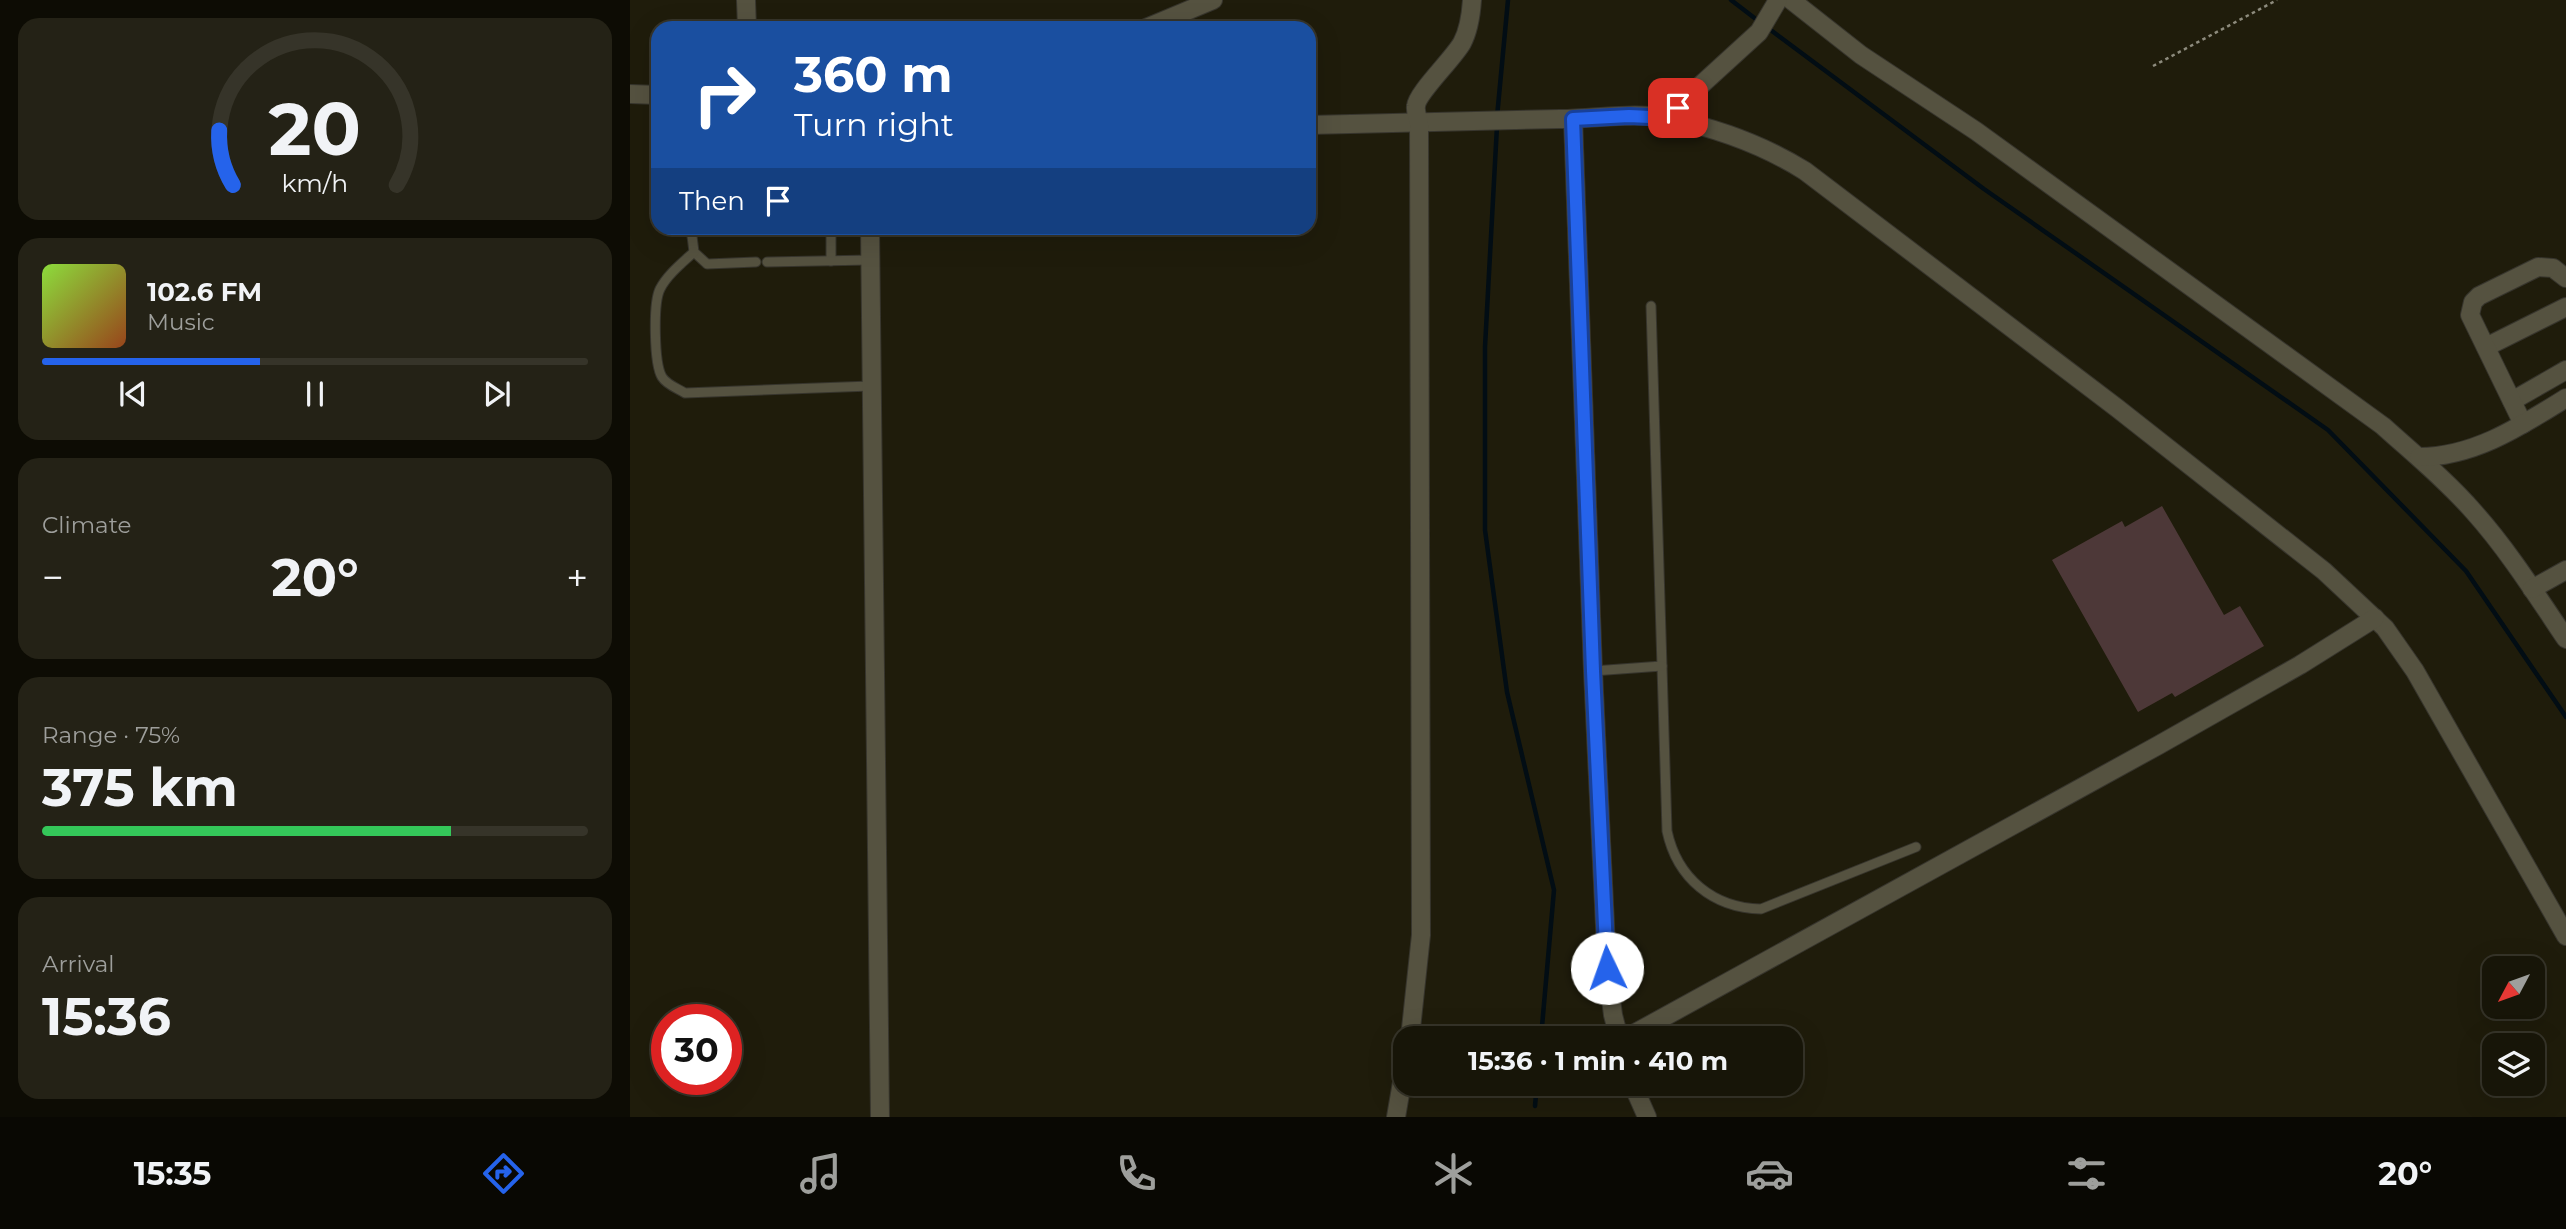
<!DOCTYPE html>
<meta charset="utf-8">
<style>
body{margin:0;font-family:Montserrat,sans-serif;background:#242216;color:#f1f3f6;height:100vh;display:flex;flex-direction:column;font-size:26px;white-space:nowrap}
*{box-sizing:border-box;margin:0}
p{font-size:23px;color:#9e9f9c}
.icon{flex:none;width:38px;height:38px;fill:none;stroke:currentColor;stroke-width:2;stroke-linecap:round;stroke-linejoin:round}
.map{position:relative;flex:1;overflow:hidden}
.details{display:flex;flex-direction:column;gap:18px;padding:18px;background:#0d0c04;width:630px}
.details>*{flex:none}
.top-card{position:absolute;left:21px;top:21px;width:665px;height:214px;border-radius:21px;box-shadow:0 7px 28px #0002,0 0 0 2px #363429;background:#1a4fa0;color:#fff;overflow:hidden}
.needle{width:46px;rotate:229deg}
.fabs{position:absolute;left:1852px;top:956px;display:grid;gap:14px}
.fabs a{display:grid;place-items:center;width:63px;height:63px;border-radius:14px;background:#171508;box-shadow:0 7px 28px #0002,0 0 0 2px #363429;font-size:35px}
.speed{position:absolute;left:21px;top:1004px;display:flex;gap:14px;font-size:35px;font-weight:700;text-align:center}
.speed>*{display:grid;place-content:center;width:91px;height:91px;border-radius:50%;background:#171508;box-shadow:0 7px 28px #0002,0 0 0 2px #363429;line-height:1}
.speed .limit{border:10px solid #d22;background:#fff;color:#111}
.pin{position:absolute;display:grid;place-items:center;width:60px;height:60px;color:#fff;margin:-30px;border-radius:14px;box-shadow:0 4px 10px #0006}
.me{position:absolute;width:77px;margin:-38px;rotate:357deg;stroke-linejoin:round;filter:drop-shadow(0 0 5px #0008)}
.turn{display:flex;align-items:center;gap:24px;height:147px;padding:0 28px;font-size:32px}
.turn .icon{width:91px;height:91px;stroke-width:2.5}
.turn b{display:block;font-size:49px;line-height:60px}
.then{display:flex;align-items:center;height:66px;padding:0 28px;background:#0003;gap:14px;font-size:26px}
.big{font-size:52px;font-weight:700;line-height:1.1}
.details .widget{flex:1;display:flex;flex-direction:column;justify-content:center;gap:10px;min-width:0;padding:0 24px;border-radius:21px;background:#242216}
.details .dial{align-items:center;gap:0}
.dial svg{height:182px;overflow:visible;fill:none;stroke:#363429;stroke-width:7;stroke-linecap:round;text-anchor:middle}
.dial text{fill:#f1f3f6;stroke:none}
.song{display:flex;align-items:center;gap:21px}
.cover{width:84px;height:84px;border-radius:10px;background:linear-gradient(135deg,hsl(90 70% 55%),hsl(20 70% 35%))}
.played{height:7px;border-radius:4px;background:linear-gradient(90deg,#2563eb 40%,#363429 40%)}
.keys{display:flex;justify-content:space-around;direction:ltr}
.heat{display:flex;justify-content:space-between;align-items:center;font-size:38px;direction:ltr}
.charge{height:10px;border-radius:5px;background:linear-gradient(90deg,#34c759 75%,#363429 0)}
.trip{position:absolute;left:763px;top:1026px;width:410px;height:70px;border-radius:21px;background:#171508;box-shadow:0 7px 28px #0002,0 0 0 2px #363429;font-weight:700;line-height:70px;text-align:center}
.tab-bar{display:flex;height:112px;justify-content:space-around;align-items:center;background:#090803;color:#9e9f9c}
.tab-bar .icon{width:49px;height:49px}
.tab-bar .on{color:#2563eb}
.tab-bar b{font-size:32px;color:#f1f3f6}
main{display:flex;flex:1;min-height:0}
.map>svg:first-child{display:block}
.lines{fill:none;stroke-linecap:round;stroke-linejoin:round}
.stream{stroke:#020d14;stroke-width:4.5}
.building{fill:#4d3838}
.service-casing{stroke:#37352d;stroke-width:11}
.minor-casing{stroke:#37352d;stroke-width:20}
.path{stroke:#8d8b7d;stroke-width:2.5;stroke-dasharray:3.5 3.5;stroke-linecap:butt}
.service{stroke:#555240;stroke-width:9}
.minor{stroke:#555240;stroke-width:18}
.route-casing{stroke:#184099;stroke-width:18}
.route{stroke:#2563eb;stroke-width:12}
</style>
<main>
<section class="details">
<div class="widget dial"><svg viewBox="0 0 100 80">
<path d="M14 69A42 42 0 1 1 86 69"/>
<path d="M14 69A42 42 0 0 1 8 45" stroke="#2563eb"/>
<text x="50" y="56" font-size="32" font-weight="700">20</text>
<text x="50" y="72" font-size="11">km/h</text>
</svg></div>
<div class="widget">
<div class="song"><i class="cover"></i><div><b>102.6 FM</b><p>Music</p></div></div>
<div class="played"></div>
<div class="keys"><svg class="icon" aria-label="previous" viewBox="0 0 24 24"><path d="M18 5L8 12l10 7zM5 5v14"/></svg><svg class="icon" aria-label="pause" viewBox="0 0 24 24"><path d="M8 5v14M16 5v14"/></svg><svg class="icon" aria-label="next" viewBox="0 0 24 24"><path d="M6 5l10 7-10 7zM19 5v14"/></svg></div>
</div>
<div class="widget"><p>Climate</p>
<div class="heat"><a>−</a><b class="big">20°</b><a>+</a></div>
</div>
<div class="widget"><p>Range · 75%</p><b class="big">375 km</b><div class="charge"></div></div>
<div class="widget"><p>Arrival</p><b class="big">15:36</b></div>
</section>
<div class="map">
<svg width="1936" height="1117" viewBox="0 0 1936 1117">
<rect width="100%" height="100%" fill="#1f1c0b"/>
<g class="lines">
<g class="stream">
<path d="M 1101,0 L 1131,23"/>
<path d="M 1138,28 L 1354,189 L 1698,430 L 1836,571 L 1936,717"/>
<path d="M 867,117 L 878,0"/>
<path d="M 867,126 L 855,347 L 855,530 L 877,692 L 924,890 L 911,1038"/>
<path d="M 905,1106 L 907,1083"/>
</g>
</g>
<path class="building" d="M 1532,506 L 1594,615 L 1610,606 L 1634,646 L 1545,697 L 1542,693 L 1508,712 L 1422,560 L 1492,521 L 1495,527 Z"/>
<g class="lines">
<defs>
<g id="service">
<path d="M 61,228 L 64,252 L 77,264 L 126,262"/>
<path d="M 64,252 C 52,263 37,275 30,289 C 23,303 24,364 32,377 C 37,385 47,388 55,393 L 241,386"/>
<path d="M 201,261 L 201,228"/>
<path d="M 137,262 L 240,260"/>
<path d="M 1021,306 L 1037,831 C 1047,878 1083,908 1131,909 L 1286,847"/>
<path d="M 963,671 L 1032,666"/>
</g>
<g id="minor">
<path d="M 116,0 L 117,28"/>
<path d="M 1161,0 L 1231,55 L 1346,131 L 1753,426 C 1784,454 1816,480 1844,512 C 1878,550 1907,596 1936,639"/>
<path d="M 516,28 L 583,0"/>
<path d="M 0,94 L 28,95"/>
<path d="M 1040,118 L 1060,95 L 1129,32 L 1148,0"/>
<path d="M 943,119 L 963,671 L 977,968 L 983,1015 L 989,1038"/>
<path d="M 679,125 C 763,123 846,121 930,119 C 967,119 1005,111 1042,119 C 1089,129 1135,146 1175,171 L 1487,408 L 1694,571 L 1755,628 L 1785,671 L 1936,936"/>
<path d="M 240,228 L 250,1117"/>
<path d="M 1856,347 L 1936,307"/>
<path d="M 1882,401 L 1936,370"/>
<path d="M 1893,424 L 1840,315 L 1843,302 L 1849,296 L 1908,267 L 1923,268 L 1936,278"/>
<path d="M 1789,457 C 1844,457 1891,426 1936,398"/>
<path d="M 1902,589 L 1936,570"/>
<path d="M 780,1038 L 791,935 L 789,123 C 788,118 785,112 786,106 C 787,93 823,59 832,43 C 839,30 841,15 842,0"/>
<path d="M 996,1038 L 1527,746 L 1670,665 L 1745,618"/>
<path d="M 1002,1083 L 1017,1117"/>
<path d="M 766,1117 L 775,1065"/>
</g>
</defs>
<use href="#service" class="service-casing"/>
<use href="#minor" class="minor-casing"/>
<path class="path" d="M 1523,66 L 1647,0"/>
<use href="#service" class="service"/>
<use href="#minor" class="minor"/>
</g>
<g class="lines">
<defs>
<path id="route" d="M 977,968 L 963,671 L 943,119 L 999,116 L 1041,118 L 1048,108"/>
</defs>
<use href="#route" class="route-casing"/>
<use href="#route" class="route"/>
</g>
</svg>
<div class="fabs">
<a><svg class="needle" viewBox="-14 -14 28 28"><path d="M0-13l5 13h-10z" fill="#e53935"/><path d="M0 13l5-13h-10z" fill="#9e9f9c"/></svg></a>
<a><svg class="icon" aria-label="layers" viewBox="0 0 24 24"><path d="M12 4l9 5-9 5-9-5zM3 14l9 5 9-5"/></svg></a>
</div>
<div class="speed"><div class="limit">30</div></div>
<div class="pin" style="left:1048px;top:108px;background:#d93025"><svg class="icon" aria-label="arrive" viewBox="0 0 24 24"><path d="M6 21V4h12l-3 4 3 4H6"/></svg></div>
<svg class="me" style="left:977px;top:968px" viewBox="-20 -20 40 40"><circle r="19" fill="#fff"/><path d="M0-13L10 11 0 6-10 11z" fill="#2563eb"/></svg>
<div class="trip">15:36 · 1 min · 410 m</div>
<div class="top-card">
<div class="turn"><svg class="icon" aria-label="right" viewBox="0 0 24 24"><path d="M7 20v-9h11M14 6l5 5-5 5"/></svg><div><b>360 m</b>Turn right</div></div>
<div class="then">Then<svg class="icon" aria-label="arrive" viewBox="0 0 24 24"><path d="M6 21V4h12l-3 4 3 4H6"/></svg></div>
</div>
</div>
</main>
<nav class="tab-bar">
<b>15:35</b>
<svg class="icon on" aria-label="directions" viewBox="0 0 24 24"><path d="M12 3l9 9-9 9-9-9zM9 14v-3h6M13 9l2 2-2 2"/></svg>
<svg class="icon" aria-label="music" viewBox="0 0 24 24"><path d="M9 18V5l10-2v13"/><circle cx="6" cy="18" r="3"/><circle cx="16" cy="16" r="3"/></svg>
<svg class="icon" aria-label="phone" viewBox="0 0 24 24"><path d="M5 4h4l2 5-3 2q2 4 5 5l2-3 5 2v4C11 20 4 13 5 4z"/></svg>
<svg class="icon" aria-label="climate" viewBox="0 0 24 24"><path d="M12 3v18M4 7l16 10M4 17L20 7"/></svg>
<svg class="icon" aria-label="car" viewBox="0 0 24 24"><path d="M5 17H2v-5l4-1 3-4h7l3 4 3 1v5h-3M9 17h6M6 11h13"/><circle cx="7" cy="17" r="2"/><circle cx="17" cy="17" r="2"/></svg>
<svg class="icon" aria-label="filters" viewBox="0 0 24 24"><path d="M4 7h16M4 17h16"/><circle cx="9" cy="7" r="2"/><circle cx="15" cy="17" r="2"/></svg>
<b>20°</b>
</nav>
